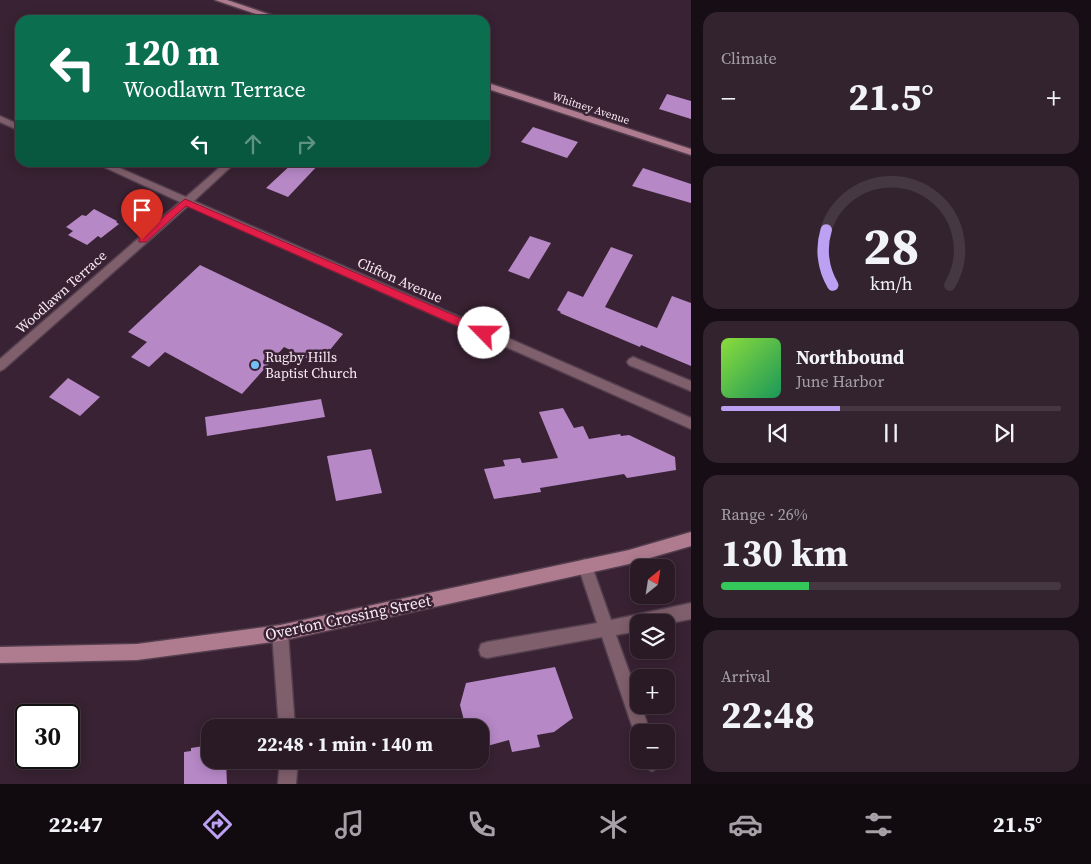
<!DOCTYPE html>
<meta charset="utf-8">
<style>
body{margin:0;font-family:"Source Serif 4",serif;background:#32232e;color:#f1f3f6;height:100vh;display:flex;flex-direction:column;font-size:19px;white-space:nowrap}
*{box-sizing:border-box;margin:0}
p{font-size:16px;color:#a5a1a7}
.icon{flex:none;width:28px;height:28px;fill:none;stroke:currentColor;stroke-width:2;stroke-linecap:round;stroke-linejoin:round}
.map{position:relative;flex:1;overflow:hidden}
.panel{display:flex;flex-direction:column;gap:12px;padding:12px;background:#170e15;width:400px}
.panel>*{flex:none}
.guide{position:absolute;left:15px;top:15px;width:475px;height:152px;border-radius:15px;box-shadow:0 2px 12px #0003,0 0 0 1px #463843;background:#0b6e4f;color:#fff;overflow:hidden}
.needle{width:32px;rotate:30deg}
.buttons{position:absolute;left:630px;top:559px;display:grid;gap:10px}
.buttons a{display:grid;place-items:center;width:45px;height:45px;border-radius:10px;background:#2a1a26;box-shadow:0 2px 12px #0003,0 0 0 1px #463843;font-size:25px}
.speed{position:absolute;left:15px;top:704px;display:flex;gap:10px;font-size:25px;font-weight:700;text-align:center}
.speed>*{display:grid;place-content:center;width:65px;height:65px;border-radius:50%;background:#2a1a26;box-shadow:0 2px 12px #0003,0 0 0 1px #463843;line-height:1}
.speed .limit{border:2px solid #111;border-radius:8px;background:#fff;color:#111}
.pin{position:absolute;display:grid;place-items:center;width:42px;height:42px;color:#fff;margin:-51px -21px;border-radius:50% 50% 50% 0;rotate:-45deg;box-shadow:0 0 5px #0007}
.pin .icon{rotate:45deg}
.me{position:absolute;width:55px;margin:-28px;rotate:293deg;stroke-linejoin:round;filter:drop-shadow(0 0 4px #0008)}
.turn{display:flex;align-items:center;gap:18px;height:105px;padding:0 25px;font-size:22px}
.turn .icon{width:65px;height:65px;stroke-width:2.5}
.turn b{display:block;font-size:35px;line-height:42px}
.lanes{display:flex;align-items:center;height:48px;padding:0 25px;background:#0003;justify-content:center;gap:25px;direction:ltr}
.lanes .off{opacity:.35}
.big{font-size:38px;font-weight:700;line-height:1.1}
.panel .widget{flex:1;display:flex;flex-direction:column;justify-content:center;gap:8px;min-width:0;padding:0 18px;border-radius:15px;background:#32232e}
.panel .dial{align-items:center;gap:0}
.dial svg{height:130px;overflow:visible;fill:none;stroke:#463843;stroke-width:7;stroke-linecap:round;text-anchor:middle}
.dial text{fill:#f1f3f6;stroke:none}
.song{display:flex;align-items:center;gap:15px}
.cover{width:60px;height:60px;border-radius:8px;background:linear-gradient(135deg,hsl(90 70% 55%),hsl(150 70% 35%))}
.played{height:5px;border-radius:2px;background:linear-gradient(90deg,#bca0f2 35%,#463843 35%)}
.keys{display:flex;justify-content:space-around;direction:ltr}
.heat{display:flex;justify-content:space-between;align-items:center;font-size:28px;direction:ltr}
.charge{height:8px;border-radius:4px;background:linear-gradient(90deg,#34c759 26%,#463843 0)}
.trip{position:absolute;left:201px;top:719px;width:288px;height:50px;border-radius:15px;background:#2a1a26;box-shadow:0 2px 12px #0003,0 0 0 1px #463843;font-weight:700;line-height:50px;text-align:center}
.tab-bar{display:flex;height:80px;justify-content:space-around;align-items:center;background:#110a0f;color:#a5a1a7}
.tab-bar .icon{width:35px;height:35px}
.tab-bar .selected{color:#bca0f2}
.tab-bar b{font-size:22px;color:#f1f3f6}
main{display:flex;flex:1;min-height:0}
.map>svg:first-child{display:block}
.building{fill:#b688c6}
.lines{fill:none;stroke-linecap:round;stroke-linejoin:round}
.service-casing{stroke:#533e4e;stroke-width:3}
.minor-casing{stroke:#533e4e;stroke-width:3}
.secondary-casing{stroke:#533e4e;stroke-width:3}
.service{fill:#7f5f6b;fill-rule:evenodd}
.minor{fill:#7f5f6b;fill-rule:evenodd}
.secondary{fill:#af7b8f;fill-rule:evenodd}
.route{fill:#e11d48;stroke:#92132f}
.poi-dot{fill:#74c0f6;stroke:#382233;stroke-width:2}
.labels{text-anchor:middle;stroke-width:5;stroke-linejoin:round;paint-order:stroke}
.far-street-label{font-size:11px;fill:#faebf6;stroke:#382233}
.street-label{font-size:14px;fill:#faebf6;stroke:#382233}
.poi-label{font-size:14px;fill:#faebf6;stroke:#382233;text-anchor:start}
.near-street-label{font-size:16px;fill:#faebf6;stroke:#382233}
</style>
<main>
<div class="map">
<svg width="691" height="784" viewBox="0 0 691 784">
<rect width="100%" height="100%" fill="#382233"/>
<g class="building">
<path d="M 667,94 L 691,101 L 691,119 L 659,109 Z"/>
<path d="M 533,127 L 578,142 L 567,158 L 521,142 Z"/>
<path d="M 294,162 L 321,162 L 288,197 L 266,188 Z"/>
<path d="M 643,168 L 691,184 L 691,203 L 632,186 Z"/>
<path d="M 94,209 L 117,221 L 116,222 L 119,224 L 101,238 L 98,236 L 87,245 L 68,235 L 73,231 L 66,227 L 82,215 L 86,216 Z"/>
<path d="M 530,236 L 551,243 L 529,279 L 508,271 Z"/>
<path d="M 611,247 L 633,255 L 605,307 L 657,328 L 672,296 L 691,303 L 691,366 L 641,345 L 640,347 L 560,313 L 561,312 L 557,310 L 568,291 L 583,297 Z"/>
<path d="M 200,265 L 328,326 L 343,334 L 329,351 L 323,349 L 313,361 L 284,347 L 242,394 L 165,352 L 149,367 L 131,357 L 147,342 L 128,332 Z"/>
<path d="M 68,378 L 100,397 L 80,416 L 49,397 Z"/>
<path d="M 321,399 L 325,417 L 207,436 L 205,417 Z"/>
<path d="M 563,408 L 574,428 L 583,426 L 589,439 L 620,434 L 621,436 L 629,435 L 675,457 L 676,470 L 627,478 L 624,474 L 540,488 L 541,492 L 494,499 L 484,469 L 505,466 L 503,460 L 520,458 L 522,463 L 558,458 L 539,412 Z"/>
<path d="M 371,449 L 382,493 L 336,501 L 327,456 Z"/>
<path d="M 555,667 L 573,718 L 554,732 L 537,735 L 540,747 L 512,752 L 509,740 L 480,748 L 480,728 L 466,728 L 460,705 L 466,683 Z"/>
<path d="M 210,745 L 210,760 L 226,760 L 227,784 L 184,784 L 184,752 L 191,751 L 191,748 Z"/>
</g>
<g class="lines">
<defs>
<g id="service">
<path d="M 633,357 L 691,381 L 691,391 L 629,365 L 627,362 L 629,359 Z"/>
<path d="M 585,559 L 590,561 L 592,566 L 611,620 L 691,603 L 691,619 L 666,624 L 666,622 L 639,622 L 639,631 L 616,635 L 639,699 L 639,705 L 641,705 L 650,732 L 639,732 L 639,739 L 636,738 L 634,732 L 602,637 L 487,658 L 481,656 L 479,650 L 481,644 L 487,642 L 597,623 L 578,566 L 580,561 Z"/>
<path d="M 643,760 L 661,760 L 658,768 L 652,771 L 646,768 Z"/>
</g>
<g id="minor">
<path d="M 0,116 L 20,125 L 20,131 L 0,122 Z"/>
<path d="M 93,162 L 106,162 L 186,197 L 226,162 L 236,162 L 194,201 L 691,418 L 691,429 L 188,206 L 4,369 L 0,371 L 0,359 L 180,202 Z"/>
<path d="M 280,625 L 286,627 L 288,633 L 295,728 L 279,728 L 272,633 L 274,627 Z"/>
<path d="M 280,760 L 298,760 L 296,784 L 278,784 Z"/>
</g>
<g id="secondary">
<path d="M 215,0 L 227,0 L 286,20 L 274,20 Z"/>
<path d="M 485,82 L 691,149 L 691,155 L 485,88 Z"/>
<path d="M 691,532 L 691,546 L 629,564 L 280,641 L 137,660 L 0,663 L 0,647 L 137,644 L 280,625 L 629,550 Z"/>
</g>
</defs>
<use href="#service" class="service-casing"/>
<use href="#minor" class="minor-casing"/>
<use href="#secondary" class="secondary-casing"/>
<use href="#service" class="service"/>
<use href="#minor" class="minor"/>
<use href="#secondary" class="secondary"/>
</g>
<path class="route" d="M 185,199 L 488,330 L 489,333 L 488,336 L 480,336 L 186,206 L 146,242 L 139,242 L 139,237 Z"/>
<circle class="poi-dot" cx="255" cy="365" r="5"/>
<g class="labels">
<g class="far-street-label">
<text transform="translate(591 108) rotate(18)" y="4">Whitney Avenue</text>
</g>
<g class="street-label">
<text transform="translate(400 280) rotate(24)" y="5">Clifton Avenue</text>
<text transform="translate(61 292) rotate(-42)" y="5">Woodlawn Terrace</text>
</g>
<g class="poi-label">
<text x="265" y="362">Rugby Hills<tspan x="265" dy="16">Baptist Church</tspan></text>
</g>
<g class="near-street-label">
<text transform="translate(348 617) rotate(-12)" y="6">Overton Crossing Street</text>
</g>
</g>
</svg>
<div class="buttons">
<a><svg class="needle" viewBox="-14 -14 28 28"><path d="M0-13l5 13h-10z" fill="#e53935"/><path d="M0 13l5-13h-10z" fill="#a5a1a7"/></svg></a>
<a><svg class="icon" aria-label="layers" viewBox="0 0 24 24"><path d="M12 4l9 5-9 5-9-5zM3 14l9 5 9-5"/></svg></a>
<a>+</a>
<a>−</a>
</div>
<div class="speed"><div class="limit">30</div></div>
<div class="pin" style="left:142px;top:240px;background:#d93025"><svg class="icon" aria-label="arrive" viewBox="0 0 24 24"><path d="M6 21V4h12l-3 4 3 4H6"/></svg></div>
<svg class="me" style="left:484px;top:333px" viewBox="-20 -20 40 40"><circle r="19" fill="#fff"/><path d="M0-13L10 11 0 6-10 11z" fill="#e11d48"/></svg>
<div class="trip">22:48 · 1 min · 140 m</div>
<div class="guide">
<div class="turn"><svg class="icon" aria-label="left" viewBox="0 0 24 24"><path d="M17 20v-9H6M10 6l-5 5 5 5"/></svg><div><b>120 m</b>Woodlawn Terrace</div></div>
<div class="lanes"><svg class="icon" aria-label="left" viewBox="0 0 24 24"><path d="M17 20v-9H6M10 6l-5 5 5 5"/></svg><svg class="icon off" aria-label="ahead" viewBox="0 0 24 24"><path d="M12 20V5M6 11l6-6 6 6"/></svg><svg class="icon off" aria-label="right" viewBox="0 0 24 24"><path d="M7 20v-9h11M14 6l5 5-5 5"/></svg></div>
</div>
</div>
<section class="panel">
<div class="widget"><p>Climate</p>
<div class="heat"><a>−</a><b class="big">21.5°</b><a>+</a></div>
</div>
<div class="widget dial"><svg viewBox="0 0 100 80">
<path d="M14 69A42 42 0 1 1 86 69"/>
<path d="M14 69A42 42 0 0 1 10 35" stroke="#bca0f2"/>
<text x="50" y="56" font-size="32" font-weight="700">28</text>
<text x="50" y="72" font-size="11">km/h</text>
</svg></div>
<div class="widget">
<div class="song"><i class="cover"></i><div><b>Northbound</b><p>June Harbor</p></div></div>
<div class="played"></div>
<div class="keys"><svg class="icon" aria-label="previous" viewBox="0 0 24 24"><path d="M18 5L8 12l10 7zM5 5v14"/></svg><svg class="icon" aria-label="pause" viewBox="0 0 24 24"><path d="M8 5v14M16 5v14"/></svg><svg class="icon" aria-label="next" viewBox="0 0 24 24"><path d="M6 5l10 7-10 7zM19 5v14"/></svg></div>
</div>
<div class="widget"><p>Range · 26%</p><b class="big">130 km</b><div class="charge"></div></div>
<div class="widget"><p>Arrival</p><b class="big">22:48</b></div>
</section>
</main>
<nav class="tab-bar">
<b>22:47</b>
<svg class="icon selected" aria-label="directions" viewBox="0 0 24 24"><path d="M12 3l9 9-9 9-9-9zM9 14v-3h6M13 9l2 2-2 2"/></svg>
<svg class="icon" aria-label="music" viewBox="0 0 24 24"><path d="M9 18V5l10-2v13"/><circle cx="6" cy="18" r="3"/><circle cx="16" cy="16" r="3"/></svg>
<svg class="icon" aria-label="phone" viewBox="0 0 24 24"><path d="M5 4h4l2 5-3 2q2 4 5 5l2-3 5 2v4C11 20 4 13 5 4z"/></svg>
<svg class="icon" aria-label="climate" viewBox="0 0 24 24"><path d="M12 3v18M4 7l16 10M4 17L20 7"/></svg>
<svg class="icon" aria-label="car" viewBox="0 0 24 24"><path d="M5 17H2v-5l4-1 3-4h7l3 4 3 1v5h-3M9 17h6M6 11h13"/><circle cx="7" cy="17" r="2"/><circle cx="17" cy="17" r="2"/></svg>
<svg class="icon" aria-label="filters" viewBox="0 0 24 24"><path d="M4 7h16M4 17h16"/><circle cx="9" cy="7" r="2"/><circle cx="15" cy="17" r="2"/></svg>
<b>21.5°</b>
</nav>
